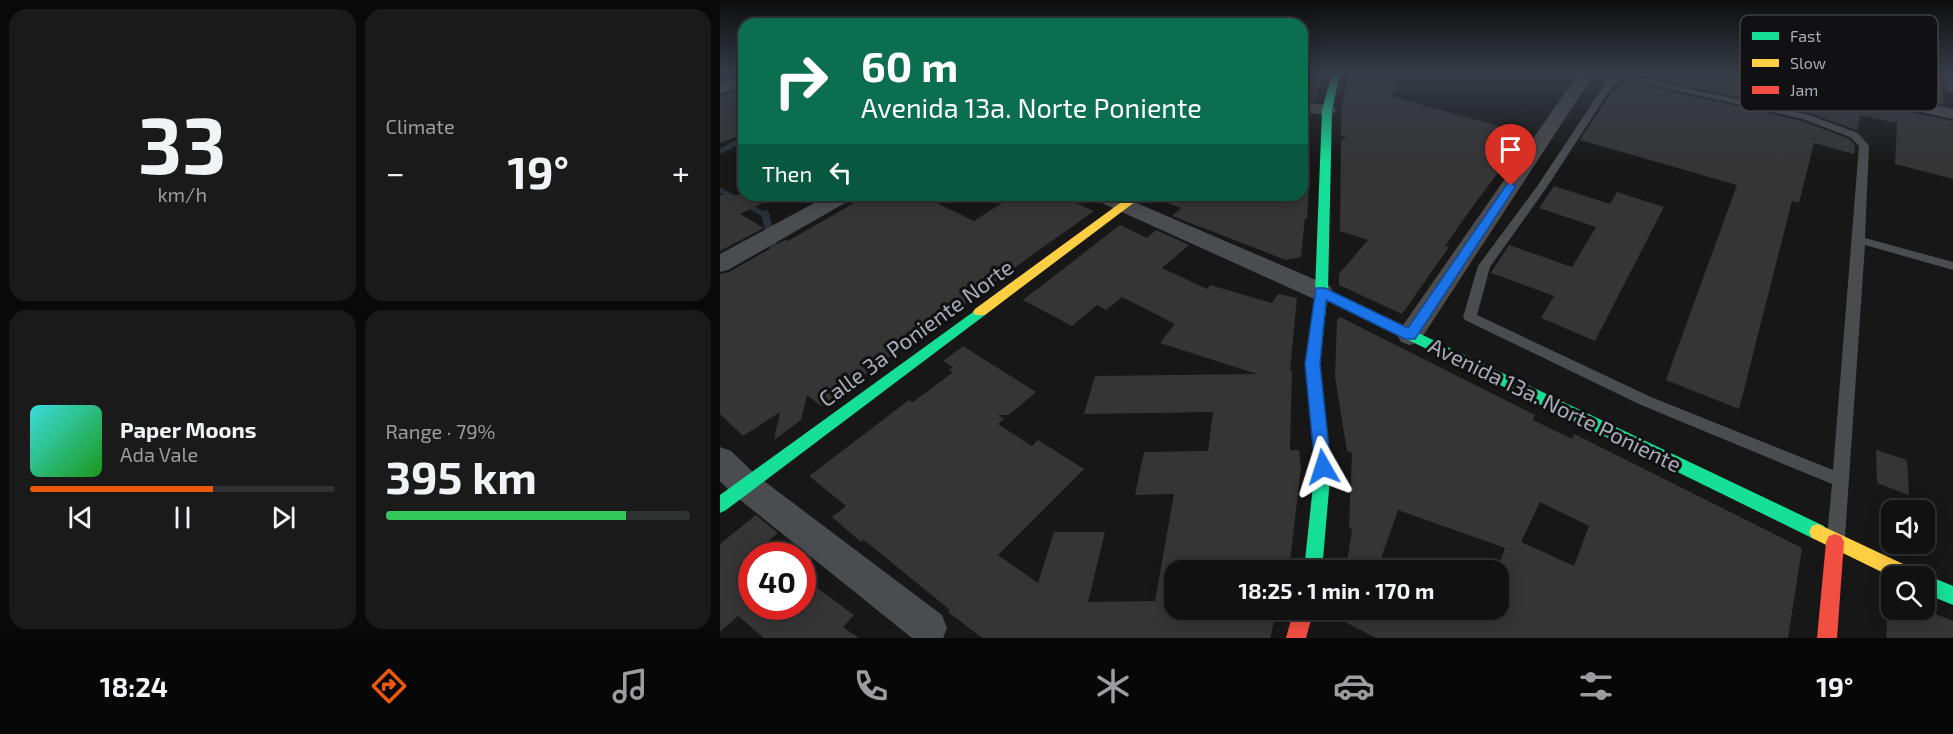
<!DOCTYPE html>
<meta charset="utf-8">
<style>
body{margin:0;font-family:"Exo 2",sans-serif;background:#1a1a1a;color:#f1f3f6;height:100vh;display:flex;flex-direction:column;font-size:22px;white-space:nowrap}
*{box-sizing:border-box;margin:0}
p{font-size:20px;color:#9c9d9f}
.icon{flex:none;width:33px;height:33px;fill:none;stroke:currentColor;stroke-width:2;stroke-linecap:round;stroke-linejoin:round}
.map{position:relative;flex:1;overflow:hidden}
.side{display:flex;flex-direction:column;gap:9px;padding:9px;background:#090909;width:720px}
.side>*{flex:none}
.guide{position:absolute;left:18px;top:18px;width:570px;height:183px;border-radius:18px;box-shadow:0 3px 15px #0003,0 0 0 2px #303131;background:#0b6e4f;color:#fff;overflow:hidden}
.buttons{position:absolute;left:1161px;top:500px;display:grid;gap:12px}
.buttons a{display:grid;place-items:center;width:54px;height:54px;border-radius:12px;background:#111;box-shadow:0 3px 15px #0003,0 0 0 2px #303131;font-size:30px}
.speed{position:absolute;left:18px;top:542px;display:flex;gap:12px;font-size:30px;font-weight:700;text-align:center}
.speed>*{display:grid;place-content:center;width:78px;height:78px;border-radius:50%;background:#111;box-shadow:0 3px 15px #0003,0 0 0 2px #303131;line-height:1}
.speed .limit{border:9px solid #d22;background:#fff;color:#111}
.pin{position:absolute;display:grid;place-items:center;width:51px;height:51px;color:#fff;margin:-62px -26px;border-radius:50% 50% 50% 0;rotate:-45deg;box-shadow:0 0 6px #0007}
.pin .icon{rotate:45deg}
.me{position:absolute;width:66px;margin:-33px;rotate:354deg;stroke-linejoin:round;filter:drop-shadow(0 0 4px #0008)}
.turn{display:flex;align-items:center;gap:21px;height:126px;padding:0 24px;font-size:27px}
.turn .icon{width:78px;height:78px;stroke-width:2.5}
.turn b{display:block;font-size:42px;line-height:51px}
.then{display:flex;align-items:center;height:57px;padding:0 24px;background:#0003;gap:12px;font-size:22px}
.big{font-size:45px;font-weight:700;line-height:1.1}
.side .widget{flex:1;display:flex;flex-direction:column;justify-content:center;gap:9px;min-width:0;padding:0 21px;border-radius:18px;background:#1a1a1a}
.side .dial{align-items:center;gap:0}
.dial b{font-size:78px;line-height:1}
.song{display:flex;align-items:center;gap:18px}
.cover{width:72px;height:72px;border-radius:9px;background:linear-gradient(135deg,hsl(180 70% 55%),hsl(120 70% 35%))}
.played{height:6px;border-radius:3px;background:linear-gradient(90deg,#ea580c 60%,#303131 60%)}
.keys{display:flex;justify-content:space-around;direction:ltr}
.heat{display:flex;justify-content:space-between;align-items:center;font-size:33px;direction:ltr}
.charge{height:9px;border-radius:4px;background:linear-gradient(90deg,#34c759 79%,#303131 0)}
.side .tiles{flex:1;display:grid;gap:9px;grid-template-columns:repeat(2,1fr)}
.trip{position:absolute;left:444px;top:560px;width:345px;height:60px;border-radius:18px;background:#111;box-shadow:0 3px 15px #0003,0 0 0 2px #303131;font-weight:700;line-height:60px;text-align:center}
.dock{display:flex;height:96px;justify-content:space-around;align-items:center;background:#070707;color:#9c9d9f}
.dock .icon{width:42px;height:42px}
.dock .selected{color:#ea580c}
.dock b{font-size:27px;color:#f1f3f6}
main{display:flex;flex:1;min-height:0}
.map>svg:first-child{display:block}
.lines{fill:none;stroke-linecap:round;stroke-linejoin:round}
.stream-far1{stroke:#2a3239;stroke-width:5}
.stream{stroke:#2a3239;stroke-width:8}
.building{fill:#353536;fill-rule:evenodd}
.lane{fill:#4b4c50;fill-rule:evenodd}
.street{fill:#4b4c50;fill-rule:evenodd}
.fast{fill:#16e098;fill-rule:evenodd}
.slow{fill:#ffcf43;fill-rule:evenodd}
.jam{fill:#f24e42;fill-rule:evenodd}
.route{fill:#1a73e8;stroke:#114b97;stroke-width:1.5}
.labels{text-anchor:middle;stroke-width:6;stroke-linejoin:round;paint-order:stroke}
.street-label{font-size:22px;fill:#a8adb8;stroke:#111113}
.key{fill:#111113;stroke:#3e4045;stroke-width:1.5}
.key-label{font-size:16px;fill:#a8adb8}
</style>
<main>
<section class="side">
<div class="tiles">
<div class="widget dial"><b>33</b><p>km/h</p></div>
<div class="widget"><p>Climate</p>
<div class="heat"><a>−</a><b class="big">19°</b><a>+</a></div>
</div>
<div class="widget">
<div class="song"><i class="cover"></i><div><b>Paper Moons</b><p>Ada Vale</p></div></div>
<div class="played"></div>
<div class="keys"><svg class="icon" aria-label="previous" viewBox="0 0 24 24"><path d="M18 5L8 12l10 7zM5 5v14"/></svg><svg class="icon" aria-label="pause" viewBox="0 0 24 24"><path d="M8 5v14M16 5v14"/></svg><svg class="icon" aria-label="next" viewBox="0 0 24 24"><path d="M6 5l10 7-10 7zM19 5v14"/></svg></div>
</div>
<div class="widget"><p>Range · 79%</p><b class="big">395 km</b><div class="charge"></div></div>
</div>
</section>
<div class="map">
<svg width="1233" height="638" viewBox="0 0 1233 638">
<rect width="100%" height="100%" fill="#171717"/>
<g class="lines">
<g class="stream-far1">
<path d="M 0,151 L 24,139"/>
<path d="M 0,190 L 45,215"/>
</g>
<path class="stream" d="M 45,214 L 56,256"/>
</g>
<g class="building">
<path d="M 582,74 L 603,74 L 595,101 L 582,100 Z"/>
<path d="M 629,74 L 682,74 L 671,84 L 681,87 L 671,96 L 807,134 L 748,213 L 725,246 L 729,247 L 682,314 L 619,285 L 619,274 L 648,240 L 620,231 L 621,141 L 626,136 L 621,136 L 621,110 Z"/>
<path d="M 1039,74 L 1049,81 L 1233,121 L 1233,179 L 1175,164 L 1177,123 L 1140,115 L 1137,130 L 1089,113 L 916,75 Z"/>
<path d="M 1083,74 L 1220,74 L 1224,105 Z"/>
<path d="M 906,81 L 1082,121 L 1129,139 L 1135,145 L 1134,154 L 1094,143 L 1079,203 L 1072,201 L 1019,409 L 946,380 L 1017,185 L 860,140 L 890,94 Z"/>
<path d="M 21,89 L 24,92 L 24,134 L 0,143 L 0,96 Z"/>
<path d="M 590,168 L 587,219 L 585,218 L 581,257 L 566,260 L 452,216 L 461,208 L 434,198 L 434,195 L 582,195 L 582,175 Z"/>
<path d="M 834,186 L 890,204 L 897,192 L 944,207 L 875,341 L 821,318 L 834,296 L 771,273 L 789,245 L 852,267 L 876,227 L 819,208 Z"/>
<path d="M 0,195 L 60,195 L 20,214 L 44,228 L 0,251 Z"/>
<path d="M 148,195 L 170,195 L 180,200 L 189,195 L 200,195 L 254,221 L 294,195 L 338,195 L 374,211 L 101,406 L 87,395 L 81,420 L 54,440 L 60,412 L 23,436 L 0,414 L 0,274 L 9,272 L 65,240 L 68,241 Z"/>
<path d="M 400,225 L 427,238 L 436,230 L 469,245 L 442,268 L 487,289 L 490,285 L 552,303 L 558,294 L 577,298 L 570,371 L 572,369 L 570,450 L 579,450 L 581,468 L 569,570 L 454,570 L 454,609 L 557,609 L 550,638 L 262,638 L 228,612 L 230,610 L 144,540 L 141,542 L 112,517 L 126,506 L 89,476 L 189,400 L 193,402 L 233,372 L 229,370 L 233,367 L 223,361 L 243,346 L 316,392 L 289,415 L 278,415 L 284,419 L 278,424 L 312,446 L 318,440 L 364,469 L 278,555 L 318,583 L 334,532 L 385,532 L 368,602 L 435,601 L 454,494 L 415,495 L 424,452 L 488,451 L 493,412 L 364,414 L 375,376 L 537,374 L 440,343 L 455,324 L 402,297 L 386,310 L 377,305 L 352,326 L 303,300 Z"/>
<path d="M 620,317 L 815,415 L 813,420 L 852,439 L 854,434 L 1082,548 L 1068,638 L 656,638 L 608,613 L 609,609 L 755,609 L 762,612 L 763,609 L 778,609 L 778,567 L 785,548 L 678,510 L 657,570 L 626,570 L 632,529 L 629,527 L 632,453 L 627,451 L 615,377 L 617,320 ZM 820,502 L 869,526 L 854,566 L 801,542 Z"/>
<path d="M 1156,450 L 1187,460 L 1189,495 L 1157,483 Z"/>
<path d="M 36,515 L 58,533 L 45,544 L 59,555 L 32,555 L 32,606 L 82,606 L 82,577 L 134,615 L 123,627 L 139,638 L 44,638 L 18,616 L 0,632 L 0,544 Z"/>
<path d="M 1169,592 L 1172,593 L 1172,609 L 1203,609 L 1233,621 L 1233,638 L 1166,638 Z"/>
</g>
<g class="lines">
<path class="lane" d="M 902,74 L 1089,115 L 1138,133 L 1149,146 L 1145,238 L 1233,262 L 1233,270 L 1145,245 L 1125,537 L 1122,543 L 1116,545 L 1110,543 L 1107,537 L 1112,484 L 921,405 L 745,320 L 743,317 L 758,266 L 818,185 L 887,81 ZM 906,79 L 1083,119 L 1130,137 L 1139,146 L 1113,470 L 931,397 L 757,315 L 770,267 L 827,187 L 893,85 Z"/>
<g class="street">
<path d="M 858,74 L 874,74 L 699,342 L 690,345 L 681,342 L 677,335 L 681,328 Z"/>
<path d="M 1041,74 L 1072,74 L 1233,109 L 1233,119 L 1049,79 Z"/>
<path d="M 1222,74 L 1233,74 L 1233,92 L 1227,91 Z"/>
<path d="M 24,75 L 24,86 L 0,94 L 0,83 Z"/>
<path d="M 582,102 L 613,106 L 616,110 L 613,114 L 607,115 L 582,112 Z"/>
<path d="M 109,195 L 136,195 L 132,199 L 8,270 L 0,272 L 0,254 Z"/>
<path d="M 369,195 L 398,195 L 610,286 L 613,292 L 610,298 L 601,300 L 592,298 L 373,199 Z"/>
<path d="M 0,447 L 11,451 L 36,475 L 222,615 L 227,628 L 223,638 L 192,638 L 14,495 L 0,481 Z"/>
</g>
<g class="fast">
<path d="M 612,74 L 620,74 L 612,110 L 608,290 L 1104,526 L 1107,532 L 1104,538 L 1098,540 L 1092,538 L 607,300 L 600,364 L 611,467 L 602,570 L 584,570 L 595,467 L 586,364 L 595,292 L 602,110 Z"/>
<path d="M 260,307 L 267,312 L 265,315 L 6,510 L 0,513 L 0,495 Z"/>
<path d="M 1204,574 L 1233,586 L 1233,605 L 1204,593 L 1204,576 L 1199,576 Z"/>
</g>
<g class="slow">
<path d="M 411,195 L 424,195 L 265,315 L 255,315 L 253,312 L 255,309 Z"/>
<path d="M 1098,524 L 1196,570 L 1198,576 L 1172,577 L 1092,538 L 1089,532 L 1092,526 Z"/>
</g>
<g class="jam">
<path d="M 1115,534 L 1121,536 L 1124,542 L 1117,638 L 1097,638 L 1106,542 L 1109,536 Z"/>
<path d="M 574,609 L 594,609 L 586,638 L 566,638 Z"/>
</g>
</g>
<linearGradient id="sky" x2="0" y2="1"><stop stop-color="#0d0d0d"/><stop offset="0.45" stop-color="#363c47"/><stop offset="1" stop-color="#363c47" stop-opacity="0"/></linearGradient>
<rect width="1233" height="163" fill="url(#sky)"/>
<path class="route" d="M 791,183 L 796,186 L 695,339 L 685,339 L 606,300 L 600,364 L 611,467 L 609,472 L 603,474 L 597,472 L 595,467 L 585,364 L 596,288 L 605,288 L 688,328 L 787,184 Z"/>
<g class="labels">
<g class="street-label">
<text transform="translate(196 333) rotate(-36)" y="8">Calle 3a Poniente Norte</text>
<text transform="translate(835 405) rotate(26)" y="8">Avenida 13a. Norte Poniente</text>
</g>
</g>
<rect x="1020" y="15" width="198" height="96" rx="9" class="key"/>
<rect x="1032" y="32" width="27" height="8" fill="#16e098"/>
<rect x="1032" y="59" width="27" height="8" fill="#ffcf43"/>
<rect x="1032" y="86" width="27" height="8" fill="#f24e42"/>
<g class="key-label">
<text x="1070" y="42">Fast</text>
<text x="1070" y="69">Slow</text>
<text x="1070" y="96">Jam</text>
</g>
</svg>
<div class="buttons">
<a><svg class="icon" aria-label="sound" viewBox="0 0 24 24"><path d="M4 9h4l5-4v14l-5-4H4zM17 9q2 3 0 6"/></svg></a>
<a><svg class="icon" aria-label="search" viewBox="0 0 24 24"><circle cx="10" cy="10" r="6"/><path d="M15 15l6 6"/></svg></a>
</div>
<div class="speed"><div class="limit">40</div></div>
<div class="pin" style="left:791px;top:186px;background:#d93025"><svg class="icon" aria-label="arrive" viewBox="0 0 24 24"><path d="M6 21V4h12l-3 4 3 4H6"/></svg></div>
<svg class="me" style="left:603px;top:467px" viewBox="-20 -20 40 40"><path d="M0-17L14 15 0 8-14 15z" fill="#1a73e8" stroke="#fff" stroke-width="4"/></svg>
<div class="trip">18:25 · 1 min · 170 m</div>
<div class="guide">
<div class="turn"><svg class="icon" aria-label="right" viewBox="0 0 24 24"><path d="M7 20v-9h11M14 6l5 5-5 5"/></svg><div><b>60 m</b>Avenida 13a. Norte Poniente</div></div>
<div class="then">Then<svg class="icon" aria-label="left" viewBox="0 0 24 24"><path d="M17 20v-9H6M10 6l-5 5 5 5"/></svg></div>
</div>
</div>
</main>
<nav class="dock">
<b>18:24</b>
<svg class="icon selected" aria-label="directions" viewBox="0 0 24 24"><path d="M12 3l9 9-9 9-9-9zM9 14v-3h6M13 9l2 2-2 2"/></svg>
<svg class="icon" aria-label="music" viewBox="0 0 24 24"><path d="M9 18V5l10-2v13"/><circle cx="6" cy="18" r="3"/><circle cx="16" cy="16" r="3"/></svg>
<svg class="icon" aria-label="phone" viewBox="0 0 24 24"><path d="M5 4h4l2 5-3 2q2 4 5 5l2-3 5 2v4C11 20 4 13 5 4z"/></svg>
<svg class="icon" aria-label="climate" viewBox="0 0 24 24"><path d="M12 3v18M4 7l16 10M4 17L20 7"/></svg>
<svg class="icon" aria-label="car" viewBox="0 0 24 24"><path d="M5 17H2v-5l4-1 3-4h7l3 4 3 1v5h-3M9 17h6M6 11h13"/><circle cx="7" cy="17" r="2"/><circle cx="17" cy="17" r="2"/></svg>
<svg class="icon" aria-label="filters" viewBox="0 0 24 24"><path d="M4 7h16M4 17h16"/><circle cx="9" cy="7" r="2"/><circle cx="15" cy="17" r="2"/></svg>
<b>19°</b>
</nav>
